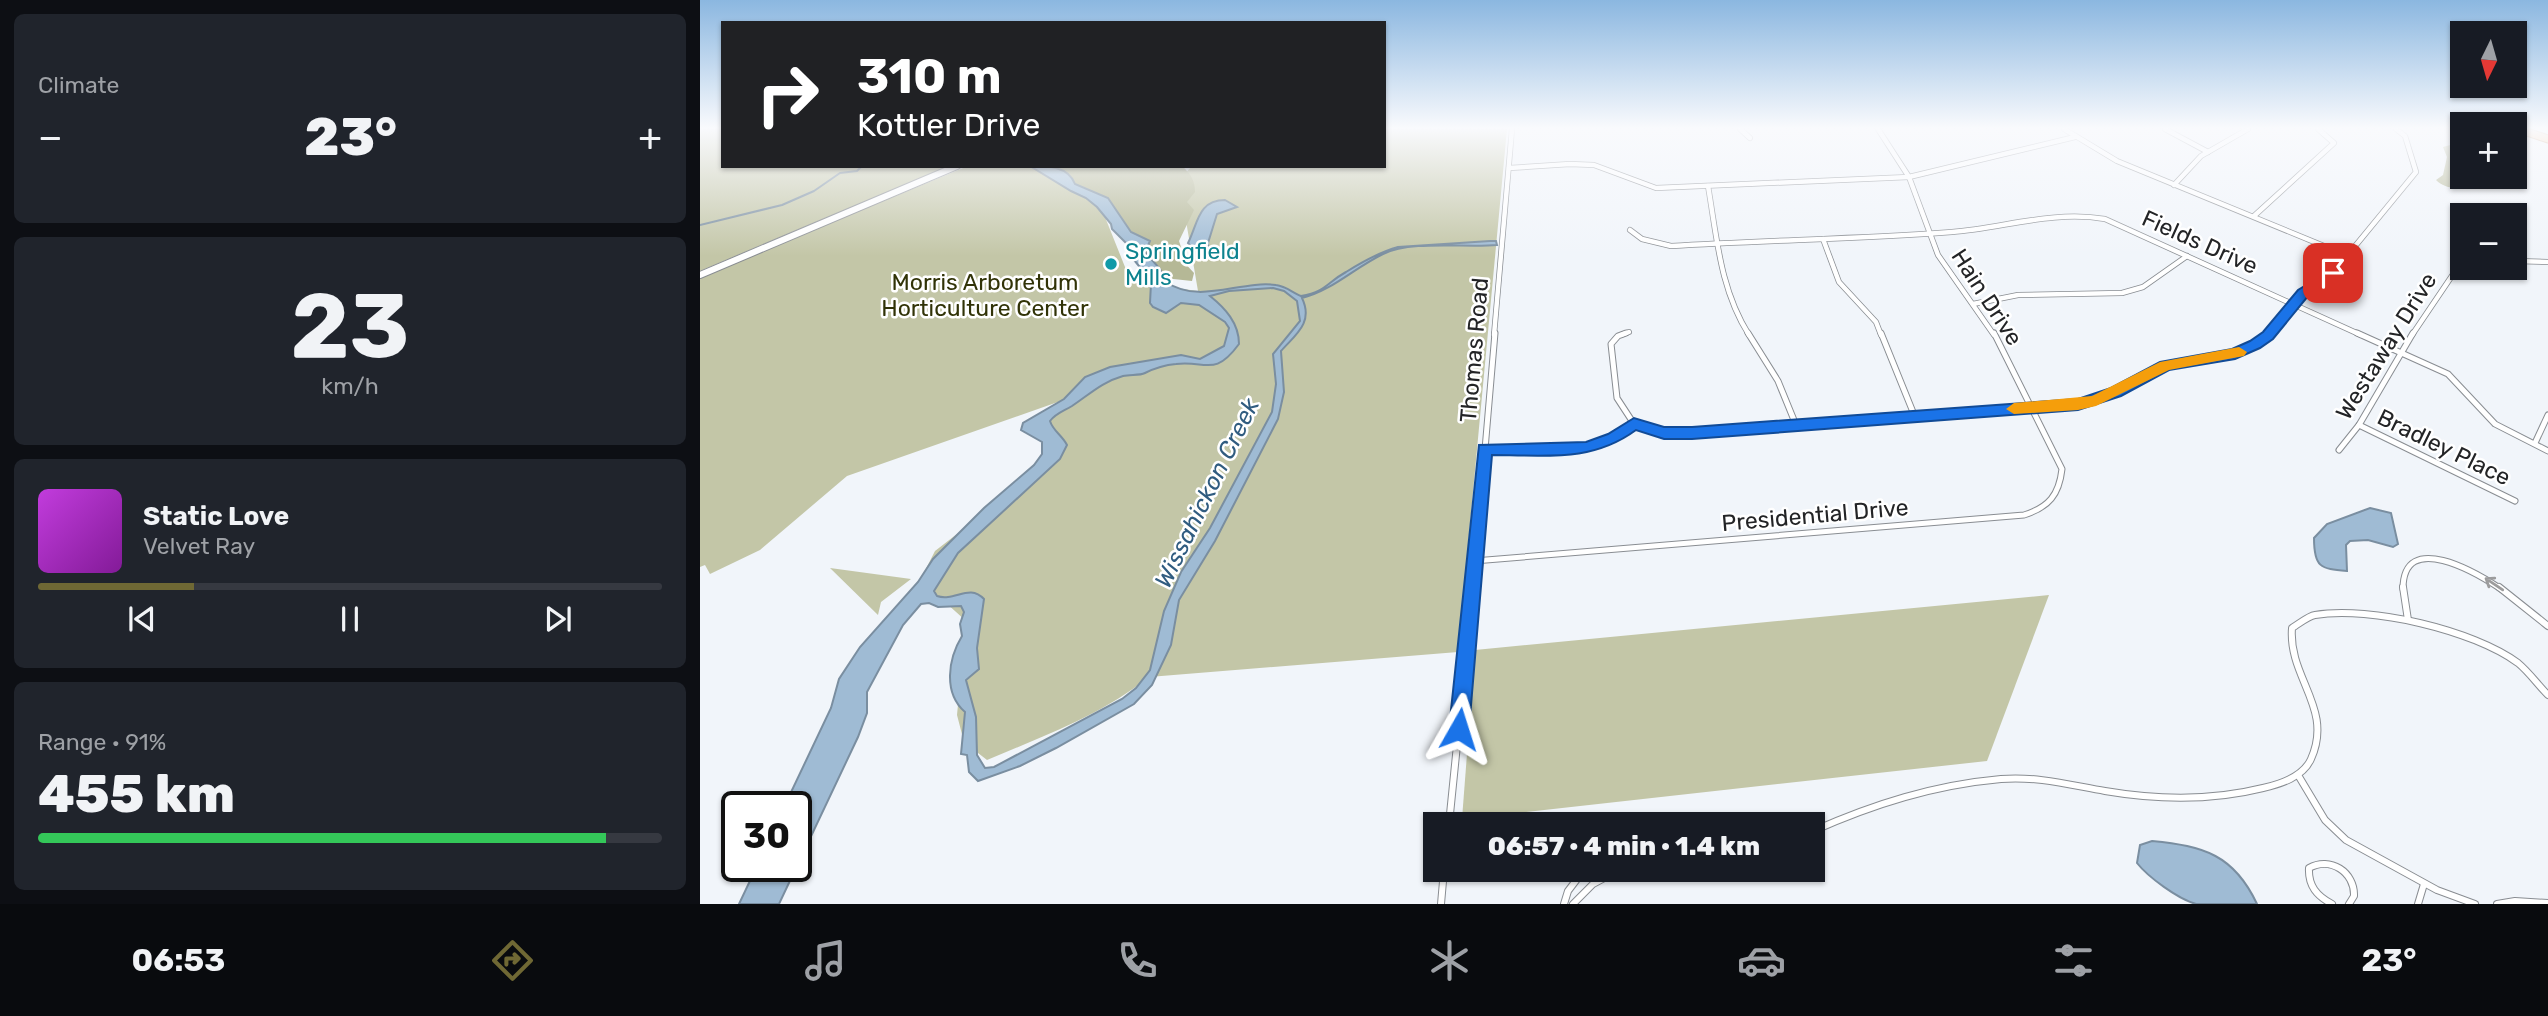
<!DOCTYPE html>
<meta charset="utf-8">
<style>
body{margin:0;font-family:Rubik,sans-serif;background:#20242c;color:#f1f3f6;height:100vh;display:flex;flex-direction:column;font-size:26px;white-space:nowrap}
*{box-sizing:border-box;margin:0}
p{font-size:23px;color:#9ea1a6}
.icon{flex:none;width:38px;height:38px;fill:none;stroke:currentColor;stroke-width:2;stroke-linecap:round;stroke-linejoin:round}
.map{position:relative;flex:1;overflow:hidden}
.panel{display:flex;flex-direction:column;gap:14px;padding:14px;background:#0d0f14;width:700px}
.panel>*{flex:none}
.top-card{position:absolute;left:21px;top:21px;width:665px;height:147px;border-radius:0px;box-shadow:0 2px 5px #0004;background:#202124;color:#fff;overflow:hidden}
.needle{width:46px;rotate:185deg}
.controls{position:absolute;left:1750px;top:21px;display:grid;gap:14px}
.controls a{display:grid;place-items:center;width:77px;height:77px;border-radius:0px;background:#171b24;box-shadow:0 2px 5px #0004;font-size:35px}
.speed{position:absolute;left:21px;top:791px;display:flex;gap:14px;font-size:35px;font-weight:700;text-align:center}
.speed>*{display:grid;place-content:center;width:91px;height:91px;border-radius:50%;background:#171b24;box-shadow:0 2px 5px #0004;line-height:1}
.speed .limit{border:4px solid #111;border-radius:10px;background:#fff;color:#111}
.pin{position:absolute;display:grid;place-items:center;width:60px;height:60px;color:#fff;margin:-30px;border-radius:14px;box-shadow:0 4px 10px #0006}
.me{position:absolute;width:77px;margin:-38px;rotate:6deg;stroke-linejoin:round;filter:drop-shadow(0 0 5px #0008)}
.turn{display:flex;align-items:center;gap:24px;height:147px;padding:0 21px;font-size:32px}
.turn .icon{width:91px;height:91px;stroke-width:2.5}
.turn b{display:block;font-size:49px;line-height:60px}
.big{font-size:52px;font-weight:800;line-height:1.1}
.panel .widget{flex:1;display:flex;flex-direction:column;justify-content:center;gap:10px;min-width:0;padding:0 24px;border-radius:10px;background:#20242c}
.panel .dial{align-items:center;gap:0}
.dial b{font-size:91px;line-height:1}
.song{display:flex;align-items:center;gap:21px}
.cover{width:84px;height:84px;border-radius:10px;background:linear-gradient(135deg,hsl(290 70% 55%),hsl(290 70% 35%))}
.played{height:7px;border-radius:4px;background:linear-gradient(90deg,#6f6834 25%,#363941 25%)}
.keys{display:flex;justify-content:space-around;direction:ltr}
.heat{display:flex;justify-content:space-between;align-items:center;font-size:38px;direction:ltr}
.charge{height:10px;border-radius:5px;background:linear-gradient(90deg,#34c759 91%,#363941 0)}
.trip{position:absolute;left:723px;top:812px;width:402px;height:70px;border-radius:0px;background:#171b24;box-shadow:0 2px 5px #0004;font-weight:800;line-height:70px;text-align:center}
.tab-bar{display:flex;height:112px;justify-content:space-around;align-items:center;background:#090b0e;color:#9ea1a6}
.tab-bar .icon{width:49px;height:49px}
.tab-bar .active{color:#6f6834}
.tab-bar b{font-size:32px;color:#f1f3f6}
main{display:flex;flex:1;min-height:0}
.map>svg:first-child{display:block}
.green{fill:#c3c6a7}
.forest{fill:#b5b896}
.water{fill:#9fbbd4;stroke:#7a8ea0;stroke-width:2;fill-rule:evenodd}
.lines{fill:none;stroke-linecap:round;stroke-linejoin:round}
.stream{stroke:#7a8ea0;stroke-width:2}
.street-far2-casing{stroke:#898d92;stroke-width:6}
.street-far1-casing{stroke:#898d92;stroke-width:7}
.street-casing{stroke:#898d92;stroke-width:8}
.secondary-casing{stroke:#898d92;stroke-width:8}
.primary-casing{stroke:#ac6a27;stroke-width:9}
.street-far2{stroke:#fff;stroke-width:4.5}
.street-far1{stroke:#fff;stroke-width:5}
.street{stroke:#fff;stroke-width:6}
.secondary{stroke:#fff;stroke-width:6}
.primary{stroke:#fabc7d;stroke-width:7}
.oneway{stroke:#9c9c9d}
.route{fill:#1a73e8;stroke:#114b97;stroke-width:2}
.slow{fill:#f59e0b}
.culture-dot{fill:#0f9aa8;stroke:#fff;stroke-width:2.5}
.labels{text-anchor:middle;stroke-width:5;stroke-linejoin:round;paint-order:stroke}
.street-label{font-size:23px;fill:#232426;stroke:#fff}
.culture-label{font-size:23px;fill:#0d838f;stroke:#fff;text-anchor:start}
.park-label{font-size:23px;fill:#313307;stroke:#fff}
.water-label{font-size:24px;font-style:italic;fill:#305c80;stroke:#fff}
</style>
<main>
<section class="panel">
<div class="widget"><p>Climate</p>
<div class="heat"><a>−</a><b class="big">23°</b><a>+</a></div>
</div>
<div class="widget dial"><b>23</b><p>km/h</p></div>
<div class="widget">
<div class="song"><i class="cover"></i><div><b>Static Love</b><p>Velvet Ray</p></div></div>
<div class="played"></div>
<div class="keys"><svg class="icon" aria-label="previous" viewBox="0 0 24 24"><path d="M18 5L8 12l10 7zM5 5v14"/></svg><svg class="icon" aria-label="pause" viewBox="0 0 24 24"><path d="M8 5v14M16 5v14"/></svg><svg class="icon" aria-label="next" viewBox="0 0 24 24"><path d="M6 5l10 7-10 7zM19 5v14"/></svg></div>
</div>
<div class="widget"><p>Range · 91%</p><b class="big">455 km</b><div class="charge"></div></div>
</section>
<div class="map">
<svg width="1848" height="904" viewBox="0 0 1848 904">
<rect width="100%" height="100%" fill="#f1f5fa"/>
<g class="green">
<path d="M 0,129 L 23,129 L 23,166 L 249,166 L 0,271 Z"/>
<path d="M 684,129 L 807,129 L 758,652 L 449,677 C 401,715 344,736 287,760 L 264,742 L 257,715 L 266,621 L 245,602 L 208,604 L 235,551 L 355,458 L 355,443 L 338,440 L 331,427 L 389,391 L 147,476 L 60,550 L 10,574 L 5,565 L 0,567 L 0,277 L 268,166 L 362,166 L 399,202 L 431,282 L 498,291 L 479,180 L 492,166 L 684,166 Z"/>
<path d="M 130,568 L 211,579 L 181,602 L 178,615 Z"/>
<path d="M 1349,595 L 1287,761 L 762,819 L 775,650 Z"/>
</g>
<g class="forest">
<path d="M 1754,144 L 1762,148 L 1762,177 L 1770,177 L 1778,183 C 1763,187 1748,192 1736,180 L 1743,175 L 1747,157 L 1743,147 Z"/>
<path d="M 357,166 L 482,166 C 491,174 495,181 495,192 L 487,202 L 494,210 L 479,241 L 482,250 L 481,259 L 494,273 L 492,281 L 464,278 L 460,269 L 445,252 L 450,241 L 431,233 L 408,198 L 375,184 L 373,179 Z"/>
</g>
<g class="water">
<path d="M 330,166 C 348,166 368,166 375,184 L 408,198 L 431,232 L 450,241 L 445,252 L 460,269 L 466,282 C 500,305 540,280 576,285 C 586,286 593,293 601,296 C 627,291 626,283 646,272 C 662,262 680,252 698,247 L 790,241 L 796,241 L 797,245 C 764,248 712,240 683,254 C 654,268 633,290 602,298 C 614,323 595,335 581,351 L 584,392 L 578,419 L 515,541 L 479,600 L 471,645 L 452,685 L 434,704 L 356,748 L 320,766 L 278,781 L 269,772 L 267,755 L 261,754 L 265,712 C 243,693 248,659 262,636 L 260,624 L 264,612 L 261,606 L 238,607 L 229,603 L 221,604 L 203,625 L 167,692 L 167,713 L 158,737 L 79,904 L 39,904 L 57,866 L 96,866 L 96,807 L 84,807 L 131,708 L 139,679 L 160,647 L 218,582 L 233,559 L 284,508 L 334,465 L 342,454 L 342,442 L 321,430 L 323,423 L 364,399 L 385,377 L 410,367 L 481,355 L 500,359 L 524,346 L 529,328 L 525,322 L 499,305 L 481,303 L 466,313 L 453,307 L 450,303 L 451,283 L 448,277 L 434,260 L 432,249 L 412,229 L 411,224 L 397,207 L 386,198 L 371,191 ZM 573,288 L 584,291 L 597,301 L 600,321 L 573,354 L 576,384 L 572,412 L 510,528 L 481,572 L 464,611 L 450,670 L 436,688 L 422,699 L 294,767 L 285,768 L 277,755 L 276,717 L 266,680 L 279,669 L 277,648 L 284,599 C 269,583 255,602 237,596 L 234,591 L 258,553 L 360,459 L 367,445 C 362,435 353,431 350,421 C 356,413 364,411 372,406 C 390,394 402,382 423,376 C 430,374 439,376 445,373 C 455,368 465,365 476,364 C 506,360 514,378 539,344 C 539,323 525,308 510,296 L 529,291 Z"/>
<path d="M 525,200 L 537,207 L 517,214 L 508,243 L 509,254 C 497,260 494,250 488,243 C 498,223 498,200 525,200 Z"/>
<path d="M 1670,508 L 1691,513 L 1698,544 L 1693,547 L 1668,540 L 1650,541 L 1646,545 L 1647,571 C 1620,569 1614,567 1614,538 L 1627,524 Z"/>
<path d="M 1452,841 C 1504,846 1534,855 1557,904 C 1540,904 1511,904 1496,904 C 1478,899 1448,877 1437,863 L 1440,845 Z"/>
</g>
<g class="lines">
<path class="stream" d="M 0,225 L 82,205 L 114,191 L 140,173 L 157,171 L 162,166"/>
<defs>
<g id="street-far2">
<path d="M 1040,129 L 1050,138"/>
<path d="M 1178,129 L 1209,177 L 1238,255 L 1294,335"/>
<path d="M 1364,129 L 1417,161 L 1646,255"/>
<path d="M 1465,129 L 1508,152"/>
<path d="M 809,168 L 870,164 L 894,165 L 956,188 L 1209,177 L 1375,137"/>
<path d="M 1474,185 L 1501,156 L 1548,129"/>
<path d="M 1008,186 C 1017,238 1020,289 1049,335"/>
<path d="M 1554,216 L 1634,143 L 1618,129"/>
<path d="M 930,230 L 942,239 L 971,246 C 1065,240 1159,239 1252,232 C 1304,228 1353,210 1405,219 L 1661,335"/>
<path d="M 1123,239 L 1139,282 L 1176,322 L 1181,335"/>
<path d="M 1815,261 L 1848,262"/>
<path d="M 1273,304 L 1318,295 L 1422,293 L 1443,287 L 1487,256"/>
<path d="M 794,335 L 812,129"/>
<path d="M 921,335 L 929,332"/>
<path d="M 1569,335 L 1603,293 L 1633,273 L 1716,172 L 1705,136 L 1696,129"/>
<path d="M 1712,335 L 1762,261"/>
</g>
<g id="street-far1">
<path d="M 926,333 L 918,336 L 911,344 L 917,398 L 934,424"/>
<path d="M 1048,333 L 1078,381 L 1096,425"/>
<path d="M 1181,333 L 1215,417"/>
<path d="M 1657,333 L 1748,374 L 1795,424 L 1848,451"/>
<path d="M 1659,425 L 1815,501"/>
<path d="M 1835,443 L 1848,415"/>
<path d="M 785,450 L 887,448 L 914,438 L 934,424 L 964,433 L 992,433 L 1378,405 L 1416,392 L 1465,366 L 1535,354 L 1555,345 L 1570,333"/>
<path d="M 1639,450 L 1659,425 L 1713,333"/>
<path d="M 774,561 L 1324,515 C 1349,507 1359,495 1362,469 L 1294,333"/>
<path d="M 773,589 L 795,333"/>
<path d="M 1703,589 C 1703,529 1777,573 1801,589"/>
</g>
<g id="street">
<path d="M 1703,587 L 1708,620"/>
<path d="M 1799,587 L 1848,626"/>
<path d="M 1598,775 L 1625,820 L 1646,840 L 1737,890 L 1775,904"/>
<path d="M 749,824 L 773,587"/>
<path d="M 1113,831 C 1174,804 1234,785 1301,779 C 1337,776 1370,785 1405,791 C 1458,800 1511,801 1563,788 C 1581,784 1603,777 1611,759 C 1634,708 1588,678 1592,628 C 1599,624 1608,616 1615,615 C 1671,606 1773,630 1818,663 C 1829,672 1838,685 1848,695"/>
<path d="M 741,904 L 744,870"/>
<path d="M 864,904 L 868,891 L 884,870"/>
<path d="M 873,904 L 893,884 L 919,870"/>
<path d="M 1632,904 C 1617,896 1608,886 1609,868 C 1630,856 1655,872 1654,896 L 1649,904"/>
<path d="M 1718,904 L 1724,884"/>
<path d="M 1797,904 L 1815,901 L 1848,903"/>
</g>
<path id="secondary" d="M 0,275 L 257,166"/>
<path id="primary" d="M 1818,129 L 1848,139"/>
</defs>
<use href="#street-far2" class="street-far2-casing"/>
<use href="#street-far1" class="street-far1-casing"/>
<use href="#street" class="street-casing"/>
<use href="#secondary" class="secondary-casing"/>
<use href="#primary" class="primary-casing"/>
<use href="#street-far2" class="street-far2"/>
<use href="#street-far1" class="street-far1"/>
<use href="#street" class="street"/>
<use href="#secondary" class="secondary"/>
<use href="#primary" class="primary"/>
</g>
<defs><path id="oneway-shaft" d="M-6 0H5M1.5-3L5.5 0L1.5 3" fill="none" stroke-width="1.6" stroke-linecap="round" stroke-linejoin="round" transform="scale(1.75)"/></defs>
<use class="oneway" href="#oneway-shaft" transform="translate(1794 584) rotate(-146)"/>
<linearGradient id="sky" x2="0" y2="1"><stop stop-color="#8bb7e0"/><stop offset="0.5" stop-color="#f9fafd"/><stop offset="1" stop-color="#f9fafd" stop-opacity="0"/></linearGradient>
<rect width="1848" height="256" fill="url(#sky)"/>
<path class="route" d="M 1633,269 L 1638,270 L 1638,276 L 1608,296 L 1573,339 L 1560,348 L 1535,359 L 1469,370 L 1421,396 L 1378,410 L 992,439 L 964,439 L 936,430 C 891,463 845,455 792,455 L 769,729 L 766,735 L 759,738 L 752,735 L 749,729 L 779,445 L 886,442 L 908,434 L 934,418 L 964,427 L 992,427 L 1378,399 L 1411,388 L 1460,362 L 1532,349 L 1550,341 L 1563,332 L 1598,290 Z"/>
<path class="slow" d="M 1539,347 L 1547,352 L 1544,356 L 1469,370 L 1396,406 L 1378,410 L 1314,414 L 1306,409 L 1314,403 L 1392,396 L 1460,362 Z"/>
<circle class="culture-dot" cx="411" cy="264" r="7"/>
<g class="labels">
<g class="street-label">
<text transform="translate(1500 242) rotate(24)" y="8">Fields Drive</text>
<text transform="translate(1287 297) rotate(57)" y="8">Hain Drive</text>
<text transform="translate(1686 346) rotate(-58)" y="8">Westaway Drive</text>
<text transform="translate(774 350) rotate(-85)" y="8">Thomas Road</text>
<text transform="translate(1744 447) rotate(26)" y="8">Bradley Place</text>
<text transform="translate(1115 515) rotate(-5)" y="8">Presidential Drive</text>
</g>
<g class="culture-label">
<text x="425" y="259">Springfield<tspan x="425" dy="26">Mills</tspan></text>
</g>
<g class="park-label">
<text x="285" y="290">Morris Arboretum<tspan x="285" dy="26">Horticulture Center</tspan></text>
</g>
<g class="water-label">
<text transform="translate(507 493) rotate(-64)" y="8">Wissahickon Creek</text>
</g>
</g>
</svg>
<div class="controls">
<a><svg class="needle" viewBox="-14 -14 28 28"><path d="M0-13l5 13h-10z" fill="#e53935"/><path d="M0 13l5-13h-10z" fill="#9ea1a6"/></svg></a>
<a>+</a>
<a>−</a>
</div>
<div class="speed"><div class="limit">30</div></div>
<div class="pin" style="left:1633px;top:273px;background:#d93025"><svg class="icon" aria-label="arrive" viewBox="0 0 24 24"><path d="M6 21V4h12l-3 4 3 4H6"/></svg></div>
<svg class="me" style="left:759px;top:729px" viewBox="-20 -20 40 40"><path d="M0-17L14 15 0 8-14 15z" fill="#1a73e8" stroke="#fff" stroke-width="4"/></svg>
<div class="trip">06:57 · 4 min · 1.4 km</div>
<div class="top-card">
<div class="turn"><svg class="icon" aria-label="right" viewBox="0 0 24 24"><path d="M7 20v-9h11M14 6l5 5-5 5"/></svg><div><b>310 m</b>Kottler Drive</div></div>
</div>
</div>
</main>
<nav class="tab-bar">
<b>06:53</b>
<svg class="icon active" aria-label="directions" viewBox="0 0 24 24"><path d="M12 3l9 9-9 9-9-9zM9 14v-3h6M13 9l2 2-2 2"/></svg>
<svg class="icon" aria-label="music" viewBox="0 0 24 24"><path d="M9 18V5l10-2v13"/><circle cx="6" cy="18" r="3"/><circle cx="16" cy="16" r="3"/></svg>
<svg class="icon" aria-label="phone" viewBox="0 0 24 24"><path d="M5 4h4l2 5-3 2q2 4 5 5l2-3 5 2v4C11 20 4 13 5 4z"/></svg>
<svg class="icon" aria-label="climate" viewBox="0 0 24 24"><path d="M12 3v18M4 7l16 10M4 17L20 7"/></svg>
<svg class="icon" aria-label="car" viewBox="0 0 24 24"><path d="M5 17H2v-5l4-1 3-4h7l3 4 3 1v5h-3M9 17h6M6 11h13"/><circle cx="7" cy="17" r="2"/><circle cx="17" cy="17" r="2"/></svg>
<svg class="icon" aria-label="filters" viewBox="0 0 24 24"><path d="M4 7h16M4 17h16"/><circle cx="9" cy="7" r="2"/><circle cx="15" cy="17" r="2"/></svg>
<b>23°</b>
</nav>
